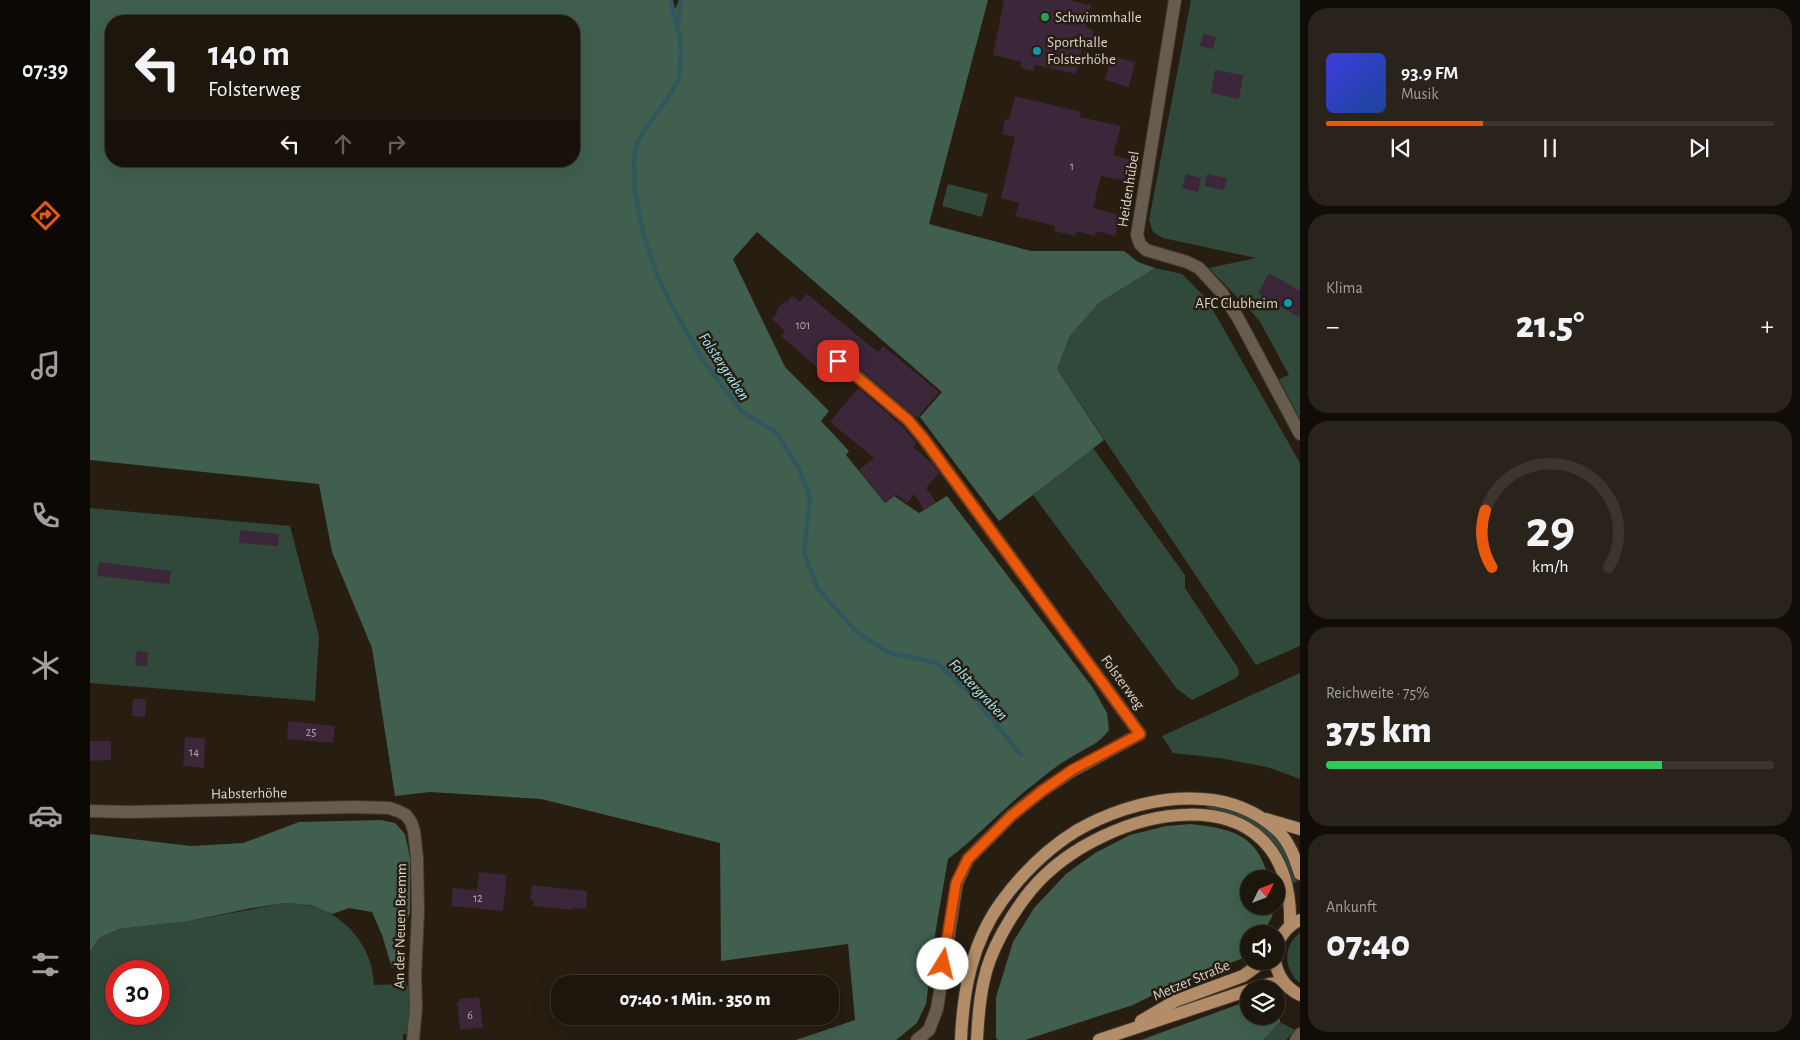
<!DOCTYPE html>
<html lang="de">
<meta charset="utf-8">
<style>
body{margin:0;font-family:"Alegreya Sans",sans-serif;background:#2a231b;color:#f1f3f6;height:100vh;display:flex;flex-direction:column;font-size:19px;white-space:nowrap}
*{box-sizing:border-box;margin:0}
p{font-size:16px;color:#a09f9d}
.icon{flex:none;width:28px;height:28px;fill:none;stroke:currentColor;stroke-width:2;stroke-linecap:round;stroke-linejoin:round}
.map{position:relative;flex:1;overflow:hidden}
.details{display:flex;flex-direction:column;gap:8px;padding:8px;background:#100c07;width:500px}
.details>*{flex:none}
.banner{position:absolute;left:15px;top:15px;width:475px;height:152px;border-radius:20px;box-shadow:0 5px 20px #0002,0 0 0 1px #3b352e;background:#1d160d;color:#f1f3f6;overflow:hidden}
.needle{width:32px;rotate:48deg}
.fabs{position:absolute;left:1150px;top:870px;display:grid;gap:10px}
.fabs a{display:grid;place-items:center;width:45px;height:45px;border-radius:50%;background:#1d160d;box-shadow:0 5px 20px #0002,0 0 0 1px #3b352e;font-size:25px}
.speed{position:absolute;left:15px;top:960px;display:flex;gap:10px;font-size:25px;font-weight:700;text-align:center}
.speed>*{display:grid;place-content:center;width:65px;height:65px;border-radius:50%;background:#1d160d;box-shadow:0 5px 20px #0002,0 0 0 1px #3b352e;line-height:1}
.speed .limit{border:8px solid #d22;background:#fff;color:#111}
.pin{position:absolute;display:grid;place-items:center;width:42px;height:42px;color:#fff;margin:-21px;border-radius:10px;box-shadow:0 2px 8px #0006}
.me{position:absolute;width:55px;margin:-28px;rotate:9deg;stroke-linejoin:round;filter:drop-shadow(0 0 4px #0008)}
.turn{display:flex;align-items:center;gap:18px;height:105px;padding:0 20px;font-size:22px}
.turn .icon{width:65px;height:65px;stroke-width:2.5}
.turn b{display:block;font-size:35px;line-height:42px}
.lanes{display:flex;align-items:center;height:48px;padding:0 20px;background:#0003;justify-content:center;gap:25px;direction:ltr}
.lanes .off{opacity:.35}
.big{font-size:38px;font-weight:800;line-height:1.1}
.details .tile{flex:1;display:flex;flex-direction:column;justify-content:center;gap:8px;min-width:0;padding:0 18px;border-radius:20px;background:#2a231b}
.details .dial{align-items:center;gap:0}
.dial svg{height:130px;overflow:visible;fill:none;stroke:#3b352e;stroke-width:7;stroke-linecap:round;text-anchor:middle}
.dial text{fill:#f1f3f6;stroke:none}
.song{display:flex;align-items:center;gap:15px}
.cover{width:60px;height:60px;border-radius:8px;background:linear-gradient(135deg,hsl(240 70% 55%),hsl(220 70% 35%))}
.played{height:5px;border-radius:2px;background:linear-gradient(90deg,#ea580c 35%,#3b352e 35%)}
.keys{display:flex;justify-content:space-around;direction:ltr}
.heat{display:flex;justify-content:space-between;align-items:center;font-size:28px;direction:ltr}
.charge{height:8px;border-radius:4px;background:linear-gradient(90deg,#34c759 75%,#3b352e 0)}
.trip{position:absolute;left:461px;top:975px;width:288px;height:50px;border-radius:20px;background:#1d160d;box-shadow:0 5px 20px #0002,0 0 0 1px #3b352e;font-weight:800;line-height:50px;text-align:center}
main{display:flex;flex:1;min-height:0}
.tabs{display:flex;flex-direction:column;width:90px;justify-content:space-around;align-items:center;background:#0c0905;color:#a09f9d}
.tabs .icon{width:35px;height:35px}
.tabs .current{color:#ea580c}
.tabs b{font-size:22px;color:#f1f3f6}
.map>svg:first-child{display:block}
.green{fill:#30493b;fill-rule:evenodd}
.forest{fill:#405f4e;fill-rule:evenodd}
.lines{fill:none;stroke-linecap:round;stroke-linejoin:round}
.stream{stroke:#31575e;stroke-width:4.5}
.building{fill:#3c263a}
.minor-casing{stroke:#413832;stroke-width:14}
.major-casing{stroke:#413832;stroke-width:14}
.minor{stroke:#675c4d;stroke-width:12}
.major{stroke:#b28d67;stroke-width:12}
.route-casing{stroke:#983908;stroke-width:12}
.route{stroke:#ea580c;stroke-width:9}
.leisure-dot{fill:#2e9e5b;stroke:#271d11;stroke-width:2}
.culture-dot{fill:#0f9aa8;stroke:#271d11;stroke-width:2}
.labels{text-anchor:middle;stroke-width:5;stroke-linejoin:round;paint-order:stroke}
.number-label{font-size:12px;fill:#b4a9a8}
.poi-label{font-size:15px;fill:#dcd5cd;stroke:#271d11;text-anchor:start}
.street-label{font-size:15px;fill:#dcd5cd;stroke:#271d11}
.water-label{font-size:16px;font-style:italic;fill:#a2ebf9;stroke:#271d11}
</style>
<main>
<nav class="tabs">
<b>07:39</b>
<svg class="icon current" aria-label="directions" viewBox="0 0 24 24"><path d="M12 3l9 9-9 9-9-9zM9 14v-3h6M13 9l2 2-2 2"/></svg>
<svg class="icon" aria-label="music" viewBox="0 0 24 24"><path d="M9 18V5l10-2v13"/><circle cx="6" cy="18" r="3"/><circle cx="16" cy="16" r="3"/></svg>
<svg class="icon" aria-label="phone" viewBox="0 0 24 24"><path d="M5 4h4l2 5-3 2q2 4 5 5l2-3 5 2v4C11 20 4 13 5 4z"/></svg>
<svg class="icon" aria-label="climate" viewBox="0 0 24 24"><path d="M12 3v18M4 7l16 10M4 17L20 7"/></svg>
<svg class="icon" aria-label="car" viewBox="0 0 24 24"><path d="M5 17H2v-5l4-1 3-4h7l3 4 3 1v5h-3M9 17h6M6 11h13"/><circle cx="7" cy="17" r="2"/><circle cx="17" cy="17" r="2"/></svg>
<svg class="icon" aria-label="filters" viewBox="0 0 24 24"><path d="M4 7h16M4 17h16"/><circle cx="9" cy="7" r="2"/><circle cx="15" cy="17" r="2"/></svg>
</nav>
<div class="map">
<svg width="1210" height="1040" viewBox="0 0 1210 1040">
<rect width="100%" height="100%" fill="#271d11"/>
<g class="green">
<path d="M 1101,0 L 1210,0 L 1210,419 L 1189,379 L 1199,375 L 1169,320 L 1119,268 L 1166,258 L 1073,238 L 1063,232 L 1059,220 Z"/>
<path d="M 858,184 L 898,194 L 892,217 L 852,206 Z"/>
<path d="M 1065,268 L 1092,274 L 1116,298 L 1210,463 L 1210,646 L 1166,665 L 967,369 L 980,336 L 1009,303 Z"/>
<path d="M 1003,448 L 1095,575 L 1095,588 L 1148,668 L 1149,674 L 1146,678 L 1102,700 L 1087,689 L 943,495 Z"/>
<path d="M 0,508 L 200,526 L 229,636 L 225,701 L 0,683 Z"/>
<path d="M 1210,673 L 1210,779 L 1177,767 L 1129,758 L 1083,753 L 1072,736 Z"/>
<path d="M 1117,805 C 1148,812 1177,820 1194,849 C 1200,859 1203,871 1207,882 L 1201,884 C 1198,873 1196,860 1190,851 C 1173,826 1145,815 1117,808 Z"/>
<path d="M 195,903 C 204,904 214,903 222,906 C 258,917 283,948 284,985 L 314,984 L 318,986 L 322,991 L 319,1034 L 313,1034 L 313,1040 L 0,1040 L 0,952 L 9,938 L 29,929 L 99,921 ZM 26,971 L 69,971 L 69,1014 L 26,1014 Z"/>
<path d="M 1210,933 L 1210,983 C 1194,970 1192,946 1210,933 Z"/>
<path d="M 1190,1022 L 1205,1030 L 1196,1040 L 1173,1040 Z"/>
</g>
<g class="forest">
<path d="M 0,0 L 583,0 L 585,10 L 589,0 L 898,0 L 839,224 L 941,251 L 1034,251 L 1048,262 L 1065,268 L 1009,303 L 980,336 L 967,369 L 1014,440 L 909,521 L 830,417 L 852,392 L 667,232 L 643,259 L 695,367 L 739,411 L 731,421 L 759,451 L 756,455 L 795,503 L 804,496 L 829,513 L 857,496 L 1003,688 L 1017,713 L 1019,730 C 1009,744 999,746 985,755 C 972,762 959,772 948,781 C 916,805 890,835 858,859 L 846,929 L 836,1004 L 827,1023 L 806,1040 L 706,1040 L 765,1020 L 758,944 L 631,961 L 630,843 L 451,799 L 340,792 L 305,796 L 282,648 L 242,552 L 229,484 L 0,460 ZM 21,21 L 484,21 L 484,161 L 21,161 Z"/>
<path d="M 291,820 L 305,823 L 315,834 L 320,858 L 320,914 L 311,926 L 312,961 L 302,968 L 292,935 L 282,912 L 259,908 L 242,914 L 221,905 L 195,903 L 162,908 L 99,921 L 29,929 L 9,938 L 0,952 L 0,834 L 101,846 L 153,843 L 209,822 Z"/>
<path d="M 1101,824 C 1143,829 1167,834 1179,879 L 1159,879 L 1159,906 L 1184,906 L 1182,917 L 1172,934 L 1159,934 L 1159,956 L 1089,982 L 1043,1005 L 935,1040 L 908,1040 L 906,1038 L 906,997 L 923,942 L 944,908 L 976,874 L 1005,853 L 1040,835 L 1076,826 Z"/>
<path d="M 1152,1003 L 1153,1007 L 1159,1006 L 1159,1016 L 1186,1016 L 1186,1003 L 1189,1007 L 1190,1022 L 1173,1040 L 1051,1040 Z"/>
</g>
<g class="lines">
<g class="stream">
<path d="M 580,0 L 590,37 L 591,53 L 589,79 L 574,104 L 552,133 L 546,146 L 544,160 L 545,193 L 553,232 L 568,277 L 582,306 L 612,359 L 652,412 L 686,432 L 709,468 L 720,498 L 714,553 L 728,589 L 768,633 L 797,652 L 847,663 L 883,696 L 931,755"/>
<path d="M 588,24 L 591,0"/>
</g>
</g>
<g class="building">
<path d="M 914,0 L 978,0 L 1001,5 L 996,28 L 1004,30 L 1002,41 L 994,40 L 986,74 L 945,65 L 944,71 L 930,68 L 932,62 L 903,55 Z"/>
<path d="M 1113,34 L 1126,37 L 1123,49 L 1110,46 Z"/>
<path d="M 1021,56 L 1045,62 L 1039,87 L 1015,80 Z"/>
<path d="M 1125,70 L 1153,75 L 1149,99 L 1121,93 Z"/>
<path d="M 925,96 L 991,112 L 990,117 L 1031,126 L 1023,155 L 1046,161 L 1042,182 L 1011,176 L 1003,208 L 1030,215 L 1025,236 L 1006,231 L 1005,236 L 987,231 L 985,236 L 964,231 L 965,226 L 925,216 L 929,203 L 911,198 L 925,137 L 912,134 L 915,119 L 919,120 Z"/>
<path d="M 1096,174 L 1111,178 L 1108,192 L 1092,188 Z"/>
<path d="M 1117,174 L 1137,178 L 1134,190 L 1115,186 Z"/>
<path d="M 1179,273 L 1210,291 L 1210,318 L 1168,293 Z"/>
<path d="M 717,294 L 788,352 L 793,346 L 849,392 L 827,418 L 754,355 L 747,353 L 743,356 L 741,363 L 746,369 L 740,375 L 729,365 L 727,367 L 691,336 L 695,331 L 682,319 L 688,312 L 686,311 L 694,302 L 696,303 L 703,296 L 710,302 Z"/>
<path d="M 768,388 L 812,426 L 826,443 L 823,447 L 842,463 L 849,473 L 836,488 L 846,502 L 834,510 L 824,494 L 817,503 L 806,494 L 795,503 L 769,470 L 784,458 L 740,422 Z"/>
<path d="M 150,530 L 189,534 L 188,546 L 149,543 Z"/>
<path d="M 9,562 L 81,571 L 79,584 L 7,576 Z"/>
<path d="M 47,651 L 58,652 L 57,666 L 45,665 Z"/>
<path d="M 43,699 L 56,699 L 55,717 L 42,716 Z"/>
<path d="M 198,721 L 245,726 L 243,743 L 197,739 Z"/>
<path d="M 95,737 L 115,738 L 114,768 L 93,766 Z"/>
<path d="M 0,741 L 21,741 L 21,760 L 0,761 Z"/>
<path d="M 389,872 L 417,875 L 413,911 L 361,906 L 363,888 L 387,890 Z"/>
<path d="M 442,885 L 497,891 L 496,909 L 483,908 L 483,910 L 443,906 L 443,900 L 440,900 Z"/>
<path d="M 389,997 L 393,1027 L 370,1030 L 367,1002 L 370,1002 L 370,999 Z"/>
</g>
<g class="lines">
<defs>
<g id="minor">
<path d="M 1085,0 L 1047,235 L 1050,244 L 1056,250 L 1097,262 L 1109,268 L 1132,293 L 1148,318 L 1210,434"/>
<path d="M 749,361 L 818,420 L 834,439 L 1050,734 L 982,771 L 952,791 L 922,815 L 878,859 L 867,883 L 847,1009 L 839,1030 L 827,1040"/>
<path d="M 0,811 L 38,812 L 264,807 L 299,808 L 308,811 L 316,815 L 321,822 L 324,831 L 327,858 L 328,912 L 325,976 L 326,1007 L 323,1040"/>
<path d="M 1206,1040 L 1210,1034"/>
</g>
<g id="major">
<path d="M 1176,819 L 1210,829"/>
<path d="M 1186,944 C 1193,934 1198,925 1210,920"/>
<path d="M 1185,961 C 1188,977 1196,988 1210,995"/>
<path d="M 1162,989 L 1179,984 L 1193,982"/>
<path d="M 1051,1021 L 1085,1001 L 1153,976 L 1174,961"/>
<path d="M 871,1040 C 873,990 882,942 912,901 C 932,874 957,849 986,831 C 1044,797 1134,779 1188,831 C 1200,843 1205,858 1210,874"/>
<path d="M 887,1040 C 888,1020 889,1000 894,980 C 900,950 922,913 941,890 C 1013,804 1205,763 1200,926"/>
<path d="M 1009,1040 L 1159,990"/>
</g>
</defs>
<use href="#minor" class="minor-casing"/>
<use href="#major" class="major-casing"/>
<use href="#minor" class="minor"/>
<use href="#major" class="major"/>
</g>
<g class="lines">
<defs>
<path id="route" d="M 748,361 L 818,420 L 834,439 L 1050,734 L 982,770 L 952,791 L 922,815 L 878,859 L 866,883 L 853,964"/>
</defs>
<use href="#route" class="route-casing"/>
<use href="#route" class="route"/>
</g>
<circle class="leisure-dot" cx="955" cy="17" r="5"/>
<g class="culture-dot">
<circle cx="947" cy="51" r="5"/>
<circle cx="1198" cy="303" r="5"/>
</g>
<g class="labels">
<g class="number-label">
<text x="982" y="170">1</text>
<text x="713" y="329">101</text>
<text x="221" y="736">25</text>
<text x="104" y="756">14</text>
<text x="388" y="902">12</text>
<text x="380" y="1019">6</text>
</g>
<g class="poi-label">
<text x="965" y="22">Schwimmhalle</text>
<text x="957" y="47">Sporthalle<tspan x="957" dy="17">Folsterhöhe</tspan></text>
<text x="1188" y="308" text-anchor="end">AFC Clubheim</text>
</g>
<g class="street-label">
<text transform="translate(1038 189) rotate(-81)" y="5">Heidenhübel</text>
<text transform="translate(1033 682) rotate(54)" y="5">Folsterweg</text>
<text transform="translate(159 793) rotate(-1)" y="5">Habsterhöhe</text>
<text transform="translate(310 926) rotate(-89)" y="5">An der Neuen Bremm</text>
<text transform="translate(1101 980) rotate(-23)" y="5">Metzer Straße</text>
</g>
<g class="water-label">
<text transform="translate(635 366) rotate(56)" y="6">Folstergraben</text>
<text transform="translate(889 689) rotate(47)" y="6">Folstergraben</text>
</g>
</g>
</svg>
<div class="fabs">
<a><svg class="needle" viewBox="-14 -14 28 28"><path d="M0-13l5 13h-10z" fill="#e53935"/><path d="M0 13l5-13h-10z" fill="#a09f9d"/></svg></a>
<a><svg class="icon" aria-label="sound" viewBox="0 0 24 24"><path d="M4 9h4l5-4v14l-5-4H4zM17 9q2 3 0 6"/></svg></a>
<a><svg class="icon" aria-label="layers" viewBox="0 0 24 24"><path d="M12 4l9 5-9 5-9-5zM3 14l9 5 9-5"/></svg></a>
</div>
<div class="speed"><div class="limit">30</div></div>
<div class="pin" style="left:748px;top:361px;background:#d93025"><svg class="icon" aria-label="arrive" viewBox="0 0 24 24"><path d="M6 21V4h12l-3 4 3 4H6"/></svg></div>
<svg class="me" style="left:853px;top:964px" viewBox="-20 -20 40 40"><circle r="19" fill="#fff"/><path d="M0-13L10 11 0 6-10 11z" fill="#ea580c"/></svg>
<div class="trip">07:40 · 1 Min. · 350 m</div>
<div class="banner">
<div class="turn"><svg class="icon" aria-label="left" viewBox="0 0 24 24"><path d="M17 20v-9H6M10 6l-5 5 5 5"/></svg><div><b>140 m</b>Folsterweg</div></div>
<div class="lanes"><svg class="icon" aria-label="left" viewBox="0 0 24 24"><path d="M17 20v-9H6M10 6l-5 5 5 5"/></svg><svg class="icon off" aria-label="ahead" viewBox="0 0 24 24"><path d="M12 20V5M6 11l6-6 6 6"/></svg><svg class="icon off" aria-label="right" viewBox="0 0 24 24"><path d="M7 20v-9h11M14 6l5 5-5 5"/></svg></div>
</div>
</div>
<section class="details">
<div class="tile">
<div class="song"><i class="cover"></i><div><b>93.9 FM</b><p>Musik</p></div></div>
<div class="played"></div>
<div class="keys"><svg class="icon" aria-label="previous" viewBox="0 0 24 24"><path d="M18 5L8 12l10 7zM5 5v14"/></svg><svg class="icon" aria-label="pause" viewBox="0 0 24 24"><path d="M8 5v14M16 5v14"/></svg><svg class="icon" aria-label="next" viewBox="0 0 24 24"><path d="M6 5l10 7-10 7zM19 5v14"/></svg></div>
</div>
<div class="tile"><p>Klima</p>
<div class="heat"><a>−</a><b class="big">21.5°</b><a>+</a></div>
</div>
<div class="tile dial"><svg viewBox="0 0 100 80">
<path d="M14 69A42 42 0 1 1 86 69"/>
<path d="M14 69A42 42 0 0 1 10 34" stroke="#ea580c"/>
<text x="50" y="56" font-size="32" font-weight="700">29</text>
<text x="50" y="72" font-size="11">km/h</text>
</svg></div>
<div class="tile"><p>Reichweite · 75%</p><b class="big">375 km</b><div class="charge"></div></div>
<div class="tile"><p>Ankunft</p><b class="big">07:40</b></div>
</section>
</main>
